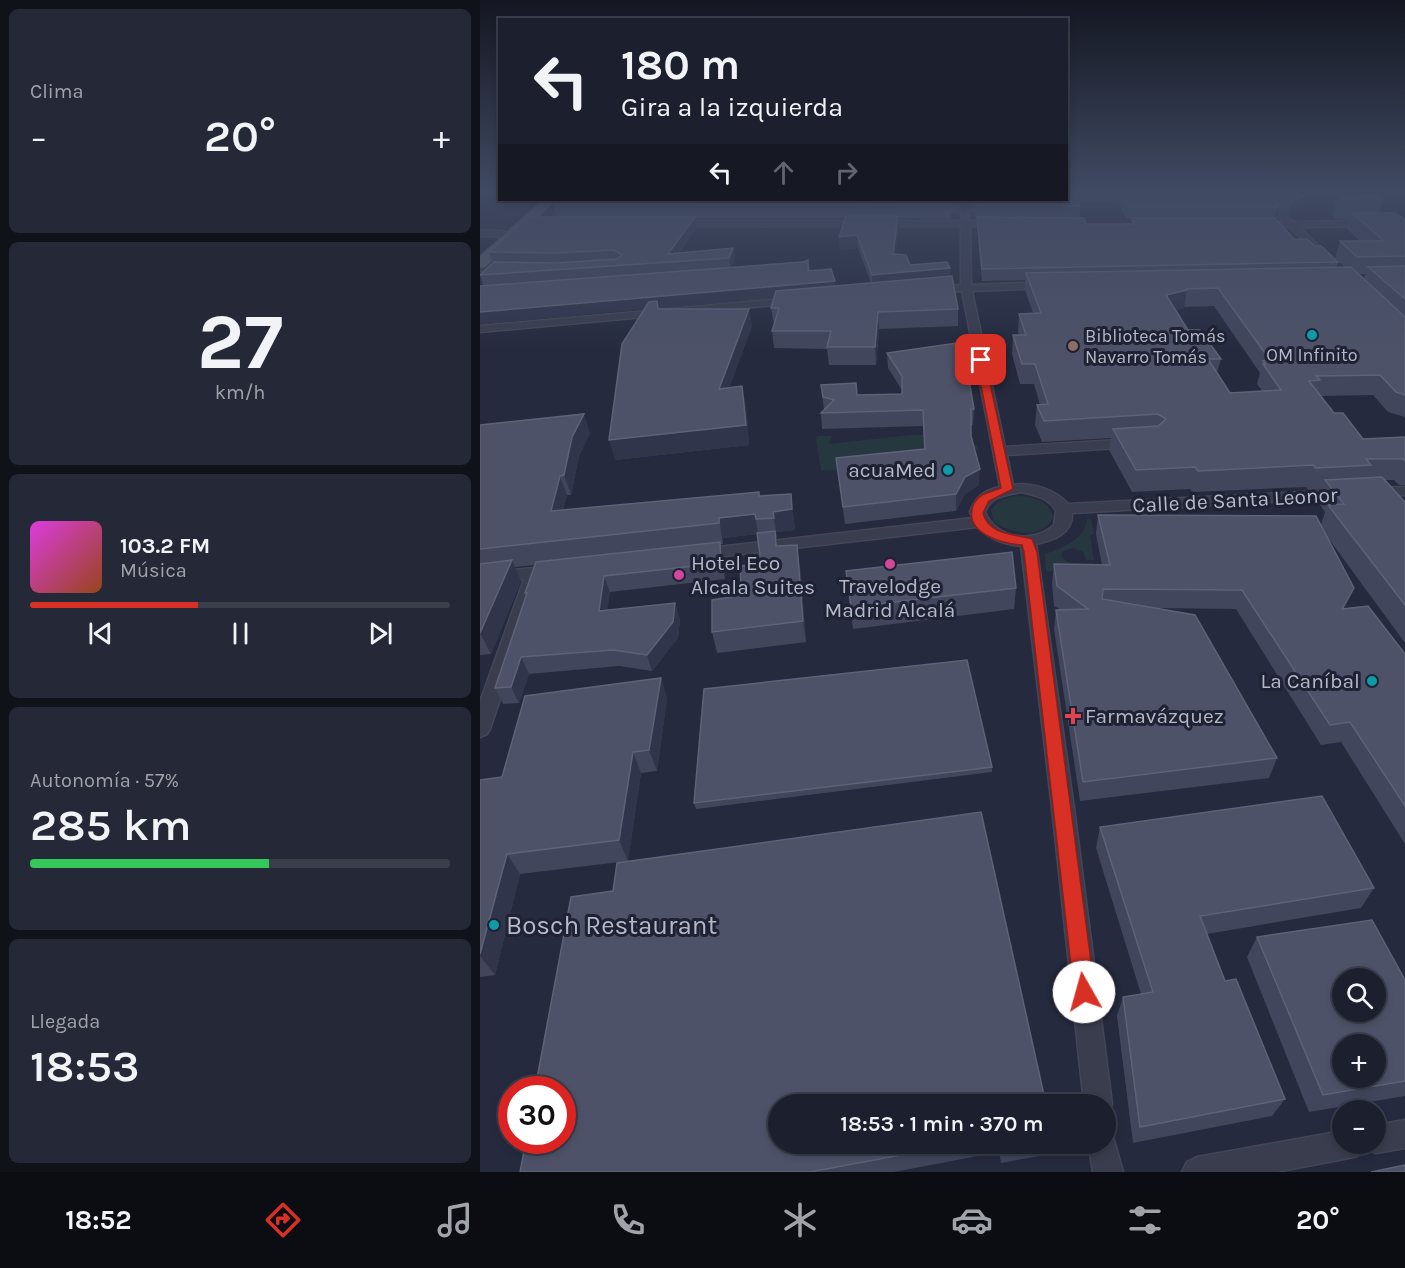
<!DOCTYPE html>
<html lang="es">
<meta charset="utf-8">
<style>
body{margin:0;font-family:Karla,sans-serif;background:#252836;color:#f1f3f6;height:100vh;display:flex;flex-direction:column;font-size:22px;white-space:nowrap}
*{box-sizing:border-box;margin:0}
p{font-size:20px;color:#a0a3aa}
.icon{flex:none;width:33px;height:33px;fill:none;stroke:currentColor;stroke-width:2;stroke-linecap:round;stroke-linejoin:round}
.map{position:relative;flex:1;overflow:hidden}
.sheet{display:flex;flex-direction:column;gap:9px;padding:9px;background:#0f1219;width:480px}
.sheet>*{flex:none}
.hud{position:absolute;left:18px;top:18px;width:570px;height:183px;border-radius:0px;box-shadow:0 3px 9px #0003,0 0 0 2px #3a3e4a;background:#1c202e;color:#f1f3f6;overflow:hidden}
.fabs{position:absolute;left:852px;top:968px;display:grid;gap:12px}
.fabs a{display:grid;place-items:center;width:54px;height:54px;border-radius:50%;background:#1c202e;box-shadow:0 3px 9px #0003,0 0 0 2px #3a3e4a;font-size:30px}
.speed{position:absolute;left:18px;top:1076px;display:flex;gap:12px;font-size:30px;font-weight:700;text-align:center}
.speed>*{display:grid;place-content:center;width:78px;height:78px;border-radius:50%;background:#1c202e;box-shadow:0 3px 9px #0003,0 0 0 2px #3a3e4a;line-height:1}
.speed .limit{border:9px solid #d22;background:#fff;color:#111}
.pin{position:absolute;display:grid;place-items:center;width:51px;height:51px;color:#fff;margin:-26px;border-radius:12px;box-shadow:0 3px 9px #0006}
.me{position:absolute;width:66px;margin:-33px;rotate:353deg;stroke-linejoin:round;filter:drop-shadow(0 0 4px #0008)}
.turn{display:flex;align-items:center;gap:21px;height:126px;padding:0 24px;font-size:27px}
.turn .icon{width:78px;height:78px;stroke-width:2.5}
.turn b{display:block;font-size:42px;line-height:51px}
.lanes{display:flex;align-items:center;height:57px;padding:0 24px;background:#0003;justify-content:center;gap:30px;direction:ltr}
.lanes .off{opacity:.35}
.big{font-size:45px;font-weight:600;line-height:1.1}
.sheet .widget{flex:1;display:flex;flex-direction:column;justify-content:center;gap:9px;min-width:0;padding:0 21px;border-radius:9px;background:#252836}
.sheet .dial{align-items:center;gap:0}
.dial b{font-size:78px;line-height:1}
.song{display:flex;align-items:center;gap:18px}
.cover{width:72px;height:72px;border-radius:9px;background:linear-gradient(135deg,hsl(300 70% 55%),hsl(20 70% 35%))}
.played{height:6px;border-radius:3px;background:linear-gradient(90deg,#d93025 40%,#3a3e4a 40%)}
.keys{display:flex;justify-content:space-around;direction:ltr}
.heat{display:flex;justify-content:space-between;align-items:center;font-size:33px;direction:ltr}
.charge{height:9px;border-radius:4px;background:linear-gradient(90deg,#34c759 57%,#3a3e4a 0)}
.trip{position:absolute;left:288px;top:1094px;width:348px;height:60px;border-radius:30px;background:#1c202e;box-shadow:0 3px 9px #0003,0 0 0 2px #3a3e4a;font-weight:600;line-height:60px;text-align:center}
.menu{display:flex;height:96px;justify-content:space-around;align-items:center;background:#0b0d12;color:#a0a3aa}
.menu .icon{width:42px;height:42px}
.menu .active{color:#d93025}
.menu b{font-size:27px;color:#f1f3f6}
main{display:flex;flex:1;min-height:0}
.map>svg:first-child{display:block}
.green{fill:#27373f}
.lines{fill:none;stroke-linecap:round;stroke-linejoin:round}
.street-casing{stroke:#424657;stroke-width:3}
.primary-casing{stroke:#424657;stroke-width:2}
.street{fill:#393d4e;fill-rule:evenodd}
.primary{fill:#575c6e;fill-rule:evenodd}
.wall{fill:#41465c;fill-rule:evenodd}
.shaded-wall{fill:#30354b}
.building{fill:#4d5268;stroke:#5e6277;stroke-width:1.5;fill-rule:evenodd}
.route{fill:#d93025;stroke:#8d1f18;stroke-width:1.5}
.culture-dot{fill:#0f9aa8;stroke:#1e2233;stroke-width:2}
.education-dot{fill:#8d6e63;stroke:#1e2233;stroke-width:2}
.hotel-dot{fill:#d1479c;stroke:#1e2233;stroke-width:2}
.health-dot{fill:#e0444e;stroke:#1e2233;stroke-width:2}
.labels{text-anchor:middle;stroke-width:6;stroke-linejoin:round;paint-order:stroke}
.far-poi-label{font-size:18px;fill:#b5b8c9;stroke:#1e2233;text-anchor:start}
.poi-label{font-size:21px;fill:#b5b8c9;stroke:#1e2233;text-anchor:end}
.street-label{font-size:21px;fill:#b5b8c9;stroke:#1e2233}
.near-poi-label{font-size:26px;fill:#b5b8c9;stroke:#1e2233;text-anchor:start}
</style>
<main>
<section class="sheet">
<div class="widget"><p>Clima</p>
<div class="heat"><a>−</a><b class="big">20°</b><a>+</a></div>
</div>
<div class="widget dial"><b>27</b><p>km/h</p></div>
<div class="widget">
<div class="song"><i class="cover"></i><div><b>103.2 FM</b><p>Música</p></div></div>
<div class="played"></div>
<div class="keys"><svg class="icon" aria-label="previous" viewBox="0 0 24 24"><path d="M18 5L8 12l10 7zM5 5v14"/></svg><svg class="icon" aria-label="pause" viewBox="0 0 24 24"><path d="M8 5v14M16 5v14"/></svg><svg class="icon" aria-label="next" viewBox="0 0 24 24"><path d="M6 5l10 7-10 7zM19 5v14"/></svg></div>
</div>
<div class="widget"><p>Autonomía · 57%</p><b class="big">285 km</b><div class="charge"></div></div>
<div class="widget"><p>Llegada</p><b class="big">18:53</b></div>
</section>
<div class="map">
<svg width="925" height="1172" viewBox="0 0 925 1172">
<rect width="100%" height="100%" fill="#252a3e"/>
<g class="green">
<path d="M 430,435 L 443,435 L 444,442 L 497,445 L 498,449 L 443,453 L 443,461 L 341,471 L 336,438 L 338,436 L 352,436 L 349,444 Z"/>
<path d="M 541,496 C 555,498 570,501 573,517 C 564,540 530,534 514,522 L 511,510 C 519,499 528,497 541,496 Z"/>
<path d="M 607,519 L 611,519 L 614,534 L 610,536 L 614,560 L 606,560 L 603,552 L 593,548 L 583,551 L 581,555 L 582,558 L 590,563 L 614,563 L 617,572 L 566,571 L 565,554 C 582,548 605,540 607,519 Z"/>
</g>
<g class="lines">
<defs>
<g id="street">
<path d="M 770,189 L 778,189 L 813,222 L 925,220 L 925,226 L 819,227 L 845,252 L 845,256 L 842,257 L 809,227 L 776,227 L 775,225 L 779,222 L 804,222 Z"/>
<path d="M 863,189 L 872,189 L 897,208 L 890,210 Z"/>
<path d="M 910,189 L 919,189 L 925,193 L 925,198 Z"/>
<path d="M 481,200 L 489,200 L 489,221 L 519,221 L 523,224 L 519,227 L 490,226 L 491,285 L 567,282 L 572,285 L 567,288 L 492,291 L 525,447 L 653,439 L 660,443 L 653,447 L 527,455 L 533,485 C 552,482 576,490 588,504 L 861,490 L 868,494 L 861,498 L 592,513 C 593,534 573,540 556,544 L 594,808 L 632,1104 L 626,1115 L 626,1104 L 604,1104 L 572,808 L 541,546 C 523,544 510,539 497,527 L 220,559 L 212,554 L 220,549 L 493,518 L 490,512 C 496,497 504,490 520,487 L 482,291 L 452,292 L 447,289 L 452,286 L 481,285 L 481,226 L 194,226 L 190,223 L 191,221 L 481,221 ZM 541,492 C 555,495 569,498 576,511 L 574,525 C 553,544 516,539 505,512 C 511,496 526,495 541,492 Z"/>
<path d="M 0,230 L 23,231 L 27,234 L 23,237 L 0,236 Z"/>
<path d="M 0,265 L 29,266 L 34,269 L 29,272 L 0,271 Z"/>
<path d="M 313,298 L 317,299 L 317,303 L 0,332 L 0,326 Z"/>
<path d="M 925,487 L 925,495 L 893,496 L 886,492 L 893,488 Z"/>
<path d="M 75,566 L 81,567 L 83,571 L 81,575 L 61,578 L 10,729 L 7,734 L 0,737 L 0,702 L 44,579 L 0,583 L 0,573 Z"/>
<path d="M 925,1120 L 925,1148 L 896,1153 L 886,1149 L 884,1153 L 874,1157 L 796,1172 L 702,1172 L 707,1162 L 717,1157 L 862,1131 L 862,1143 L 896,1143 L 896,1125 Z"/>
<path d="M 626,1130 L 632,1133 L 643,1172 L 613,1172 L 608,1143 L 626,1143 Z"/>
</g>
<path id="primary" d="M 63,200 L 76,200 L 5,267 L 0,268 L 0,256 Z"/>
</defs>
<use href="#street" class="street-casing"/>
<use href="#primary" class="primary-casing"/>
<use href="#street" class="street"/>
<use href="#primary" class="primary"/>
</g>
<g class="wall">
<path d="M 586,189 L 815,189 L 824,196 L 821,209 L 808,214 L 800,206 L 797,218 L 795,219 L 814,239 L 835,246 L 858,262 L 857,267 L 865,267 L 855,258 L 860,241 L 880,241 L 867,229 L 870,219 L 856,219 L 852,216 L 858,195 L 903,198 L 899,213 L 925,219 L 925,417 L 908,412 L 893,395 L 841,396 L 854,413 L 883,439 L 925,437 L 925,485 L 919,485 L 914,480 L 905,480 L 925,502 L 925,643 L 846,535 L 865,609 L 925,654 L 925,844 L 861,742 L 841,745 L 756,609 L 676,608 L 797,758 L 789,778 L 600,801 L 574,629 L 576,610 L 580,609 L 574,606 L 572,584 L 574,564 L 622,565 L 616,534 L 618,515 L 841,525 L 845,512 L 838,502 L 842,489 L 828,490 L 826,487 L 713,492 L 710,489 L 652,492 L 629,450 L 631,438 L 562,442 L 555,425 L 557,405 L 560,405 L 554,384 L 540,384 L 532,354 L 533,335 L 539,335 L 538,332 L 539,314 L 553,313 L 545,290 L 545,280 L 502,281 L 497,228 L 497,219 L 496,219 L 495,212 L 491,212 L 491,200 L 586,200 ZM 599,202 L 639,203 L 646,219 L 651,219 L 651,224 L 606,224 L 599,218 L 600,206 ZM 878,274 L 886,274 L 884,279 ZM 734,306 L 780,373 L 777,384 L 782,391 L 750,393 L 737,373 L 741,359 L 708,330 L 696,310 L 704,308 L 704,307 Z"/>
<path d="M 479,200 L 479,213 L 471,213 L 471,219 L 418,218 L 419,228 L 415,254 L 430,265 L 470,276 L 478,309 L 478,326 L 399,329 L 396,365 L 349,365 L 347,349 L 294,348 L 292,331 L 294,325 L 291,308 L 294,298 L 179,308 L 179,309 L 272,326 L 249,388 L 266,405 L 269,445 L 135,460 L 164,309 L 0,324 L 0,286 L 3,285 L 0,274 L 13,263 L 9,252 L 77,217 L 73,204 ZM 215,218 L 365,218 L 359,237 L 360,250 L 378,248 L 391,283 L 356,286 L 330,270 L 328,260 L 323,262 L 251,267 L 255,259 L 253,248 L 199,253 L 216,228 Z"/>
<path d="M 407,353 L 494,409 L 493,425 L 491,425 L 491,436 L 499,485 L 485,494 L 476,511 L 365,524 L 356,458 L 444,449 L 443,426 L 342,429 L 341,413 L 344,410 L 341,385 L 377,395 L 422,394 L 422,390 L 408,368 Z"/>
<path d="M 0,425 L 110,433 L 99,456 L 91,495 L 87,495 L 83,510 L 280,496 L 313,514 L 315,530 L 296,532 L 297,538 L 296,538 L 297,546 L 320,565 L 326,642 L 237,653 L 232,632 L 251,597 L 261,584 L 269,565 L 280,555 L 277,534 L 243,538 L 243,544 L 241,544 L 244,558 L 245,579 L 130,592 L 127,610 L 195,603 L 200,620 L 198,638 L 172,671 L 139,666 L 49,674 L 39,703 L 23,704 L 15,688 L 46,596 L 45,593 L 55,565 L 35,567 L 41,581 L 11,654 L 0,655 Z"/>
<path d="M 366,571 L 536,588 L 534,609 L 373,629 Z"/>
<path d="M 181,678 L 187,699 L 177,771 L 161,773 L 148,861 L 40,874 L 15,975 L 0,977 L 0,780 L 22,777 Z"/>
<path d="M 512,767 L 512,772 L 216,809 L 214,803 Z"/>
<path d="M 620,827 L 894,888 L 881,908 L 727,934 L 745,981 L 805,1099 L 792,1116 L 653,1143 L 637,1016 L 643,997 L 661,994 L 616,848 Z"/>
<path d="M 777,937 L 925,980 L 925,1096 L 829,1112 L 767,957 Z"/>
<path d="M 298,1143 L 572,1143 L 570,1154 L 521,1163 L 519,1152 L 414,1172 L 40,1172 Z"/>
</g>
<g class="shaded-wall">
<path d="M 824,196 L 821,209 L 808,214 L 812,201 Z"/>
<path d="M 800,206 L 797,218 L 794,220 L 797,207 Z"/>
<path d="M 418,216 L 419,228 L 414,267 L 413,254 Z"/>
<path d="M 215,217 L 216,228 L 192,262 L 188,254 Z"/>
<path d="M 377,235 L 378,248 L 360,250 L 359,237 Z"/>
<path d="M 253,248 L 255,259 L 251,269 L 249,258 Z"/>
<path d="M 470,268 L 470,282 L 393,289 L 392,275 Z"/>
<path d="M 355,281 L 356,292 L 179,308 L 181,318 L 178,308 L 0,324 L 0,312 Z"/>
<path d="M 707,290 L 704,308 L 683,314 L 686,295 Z"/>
<path d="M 269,309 L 272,326 L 242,407 L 239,389 Z"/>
<path d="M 398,312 L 399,329 L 396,365 L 395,347 Z"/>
<path d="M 262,386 L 266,405 L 269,445 L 135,460 L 129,440 Z"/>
<path d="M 104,414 L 110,433 L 99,456 L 91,495 L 84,475 L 92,437 Z"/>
<path d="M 500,469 L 499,485 L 485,494 L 476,511 L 476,494 L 485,477 Z"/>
<path d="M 80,476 L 87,495 L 78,531 L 71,511 Z"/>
<path d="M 311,494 L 315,530 L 296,532 L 297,538 L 293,512 Z"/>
<path d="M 275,514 L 278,534 L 243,538 L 243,544 L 239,518 Z"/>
<path d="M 240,542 L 244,558 L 245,579 L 241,563 Z"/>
<path d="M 317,545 L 320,565 L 326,642 L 323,621 Z"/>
<path d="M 32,560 L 41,581 L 11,654 L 0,633 Z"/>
<path d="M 124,576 L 130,592 L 125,627 L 119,611 Z"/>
<path d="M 874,588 L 866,607 L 854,628 L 862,609 Z"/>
<path d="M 195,603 L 200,620 L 198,638 L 172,671 L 167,655 Z"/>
<path d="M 41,657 L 49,674 L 39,703 L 31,687 Z"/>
<path d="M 181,678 L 187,699 L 177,771 L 169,750 Z"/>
<path d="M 153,752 L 161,773 L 148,861 L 139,840 Z"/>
<path d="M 27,854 L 40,874 L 15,975 L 0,956 Z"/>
</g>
<g class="building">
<path d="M 586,189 L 782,189 L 800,206 L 797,207 L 648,207 L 640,191 L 595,190 L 600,206 L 496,206 L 496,200 L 492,200 L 586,200 Z"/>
<path d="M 797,189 L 815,189 L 824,196 L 812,201 Z"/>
<path d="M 858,195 L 899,195 L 903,198 L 862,199 Z"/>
<path d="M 79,200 L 479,200 L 471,200 L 471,206 L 73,204 Z"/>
<path d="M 872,213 L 914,213 L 925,219 L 925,256 L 877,257 L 860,241 L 904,241 Z"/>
<path d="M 366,216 L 418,216 L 413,254 L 426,255 L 430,265 L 467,262 L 470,268 L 392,275 L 377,235 L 359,237 Z"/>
<path d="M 49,217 L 215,217 L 188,254 L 253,248 L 249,258 L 0,275 L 14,262 L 76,263 L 137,259 L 142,255 L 134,250 L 76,253 L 9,252 Z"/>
<path d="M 497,217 L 604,218 L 606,224 L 654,224 L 652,218 L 795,218 L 814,239 L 827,239 L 835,246 L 841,246 L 858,262 L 502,269 Z"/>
<path d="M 328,260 L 328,271 L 351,269 L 355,281 L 0,312 L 0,286 L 323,262 Z"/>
<path d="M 925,266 L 925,299 L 888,267 Z"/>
<path d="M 871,267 L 925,317 L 925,395 L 916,392 L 900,375 L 836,376 L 840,380 L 829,381 L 854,413 L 863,413 L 883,439 L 925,437 L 925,461 L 923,459 L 886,459 L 891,465 L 836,468 L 833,465 L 718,471 L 715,467 L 656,470 L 633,429 L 678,426 L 686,419 L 678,414 L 564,421 L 557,405 L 568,404 L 555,364 L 542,364 L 533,335 L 546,335 L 539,314 L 561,313 L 546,273 ZM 738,288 L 790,360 L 788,360 L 789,361 L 783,361 L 785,364 L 783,364 L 801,390 L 750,393 L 728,359 L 741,359 L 720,330 L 708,330 L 686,295 L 707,290 L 706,289 Z"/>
<path d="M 472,276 L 478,309 L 398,312 L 395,347 L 347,347 L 351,331 L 292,331 L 299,308 L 291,308 L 296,291 Z"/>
<path d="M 177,301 L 178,309 L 269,309 L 239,389 L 262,386 L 266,425 L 129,440 L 142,344 L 169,302 Z"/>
<path d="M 477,343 L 484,350 L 494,409 L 491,409 L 491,436 L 500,469 L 485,477 L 476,494 L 363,507 L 356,458 L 445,449 L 443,410 L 341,413 L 354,400 L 343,397 L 341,385 L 376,383 L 377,395 L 422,394 L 422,376 L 407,353 Z"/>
<path d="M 104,414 L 92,437 L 84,475 L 80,476 L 71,511 L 279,492 L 279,496 L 311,494 L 312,509 L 293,512 L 294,518 L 276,519 L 275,514 L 239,518 L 239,523 L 0,549 L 0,425 Z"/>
<path d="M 902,477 L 925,502 L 925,605 L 848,505 L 864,504 L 845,480 Z"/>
<path d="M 618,515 L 836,516 L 874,588 L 862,609 L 888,606 L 925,654 L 925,806 L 870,722 L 850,725 L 762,590 L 623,589 L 622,599 L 715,615 L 797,758 L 603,782 L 576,610 L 608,609 L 577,586 L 574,564 L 630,565 Z"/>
<path d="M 295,531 L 296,546 L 317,545 L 323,621 L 232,632 L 232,600 L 251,597 L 250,586 L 261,584 L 260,566 L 269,565 L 269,556 L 280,555 L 277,533 Z"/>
<path d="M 240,542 L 241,563 L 124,576 L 119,611 L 195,603 L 193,622 L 167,655 L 133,650 L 41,657 L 31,687 L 15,688 L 47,593 L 45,593 L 56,562 Z"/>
<path d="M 532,552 L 536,588 L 371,607 L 366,571 Z"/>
<path d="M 32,560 L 0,633 L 0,564 Z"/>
<path d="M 487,660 L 512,767 L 214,803 L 224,689 Z"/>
<path d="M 181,678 L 169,750 L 153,752 L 139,840 L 27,854 L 0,954 L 0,780 L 22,777 L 45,696 Z"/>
<path d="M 842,796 L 894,888 L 720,916 L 745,981 L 756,979 L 805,1099 L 660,1127 L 643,997 L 673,992 L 620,827 Z"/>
<path d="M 501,812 L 566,1104 L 298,1104 L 298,1143 L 485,1143 L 330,1172 L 40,1172 L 46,1140 L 82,1140 L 82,1089 L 55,1089 L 91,897 L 133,891 L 137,863 Z"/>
<path d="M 892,920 L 925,980 L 925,1081 L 843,1095 L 777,937 ZM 862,978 L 896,978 L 896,1011 L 862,1011 ZM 862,1044 L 896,1044 L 896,1077 L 862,1077 Z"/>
<path d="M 522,1143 L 545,1143 L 523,1147 Z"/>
<path d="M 925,1165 L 925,1172 L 891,1172 Z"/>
</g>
<linearGradient id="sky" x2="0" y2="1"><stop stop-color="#141722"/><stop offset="0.54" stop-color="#404a63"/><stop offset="1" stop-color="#404a63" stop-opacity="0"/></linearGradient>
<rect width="925" height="353" fill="url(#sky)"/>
<path class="route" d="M 501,357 L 505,360 L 533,489 L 509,501 L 503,513 C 509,535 534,534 552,539 L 557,552 L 615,992 L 612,999 L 604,1002 L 597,999 L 594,992 L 544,552 L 542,545 C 524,544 487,534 492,510 C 493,504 497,498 502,495 C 508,492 515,490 521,488 L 496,360 Z"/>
<g class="culture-dot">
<circle cx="832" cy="335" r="6"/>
<circle cx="468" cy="470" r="6"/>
<circle cx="892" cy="681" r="6"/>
<circle cx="14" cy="925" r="6"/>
</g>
<circle class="education-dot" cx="593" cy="346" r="6"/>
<g class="hotel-dot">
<circle cx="410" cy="564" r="6"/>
<circle cx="199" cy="575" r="6"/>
</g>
<path class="health-dot" d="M590 707h6v6h6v6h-6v6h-6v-6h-6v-6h6z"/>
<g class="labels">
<g class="far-poi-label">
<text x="605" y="342">Biblioteca Tomás<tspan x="605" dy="21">Navarro Tomás</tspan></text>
<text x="832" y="361" text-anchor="middle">OM Infinito</text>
</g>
<g class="poi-label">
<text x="456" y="477">acuaMed</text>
<text x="211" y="570" text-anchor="start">Hotel Eco<tspan x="211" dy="24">Alcala Suites</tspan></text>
<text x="410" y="593" text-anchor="middle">Travelodge<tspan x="410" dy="24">Madrid Alcalá</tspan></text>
<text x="880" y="688">La Caníbal</text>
<text x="605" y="723" text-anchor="start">Farmavázquez</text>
</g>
<g class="street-label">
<text transform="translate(755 500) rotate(-3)" y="7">Calle de Santa Leonor</text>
</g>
<g class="near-poi-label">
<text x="26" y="934">Bosch Restaurant</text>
</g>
</g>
</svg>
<div class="fabs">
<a><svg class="icon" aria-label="search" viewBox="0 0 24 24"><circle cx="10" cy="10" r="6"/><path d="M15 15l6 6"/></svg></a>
<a>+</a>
<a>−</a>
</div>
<div class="speed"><div class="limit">30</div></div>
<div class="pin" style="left:501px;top:360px;background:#d93025"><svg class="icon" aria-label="arrive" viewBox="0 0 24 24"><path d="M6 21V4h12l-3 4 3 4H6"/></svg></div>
<svg class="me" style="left:604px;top:992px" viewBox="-20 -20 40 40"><circle r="19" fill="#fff"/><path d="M0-13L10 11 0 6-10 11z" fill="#d93025"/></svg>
<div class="trip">18:53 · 1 min · 370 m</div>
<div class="hud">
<div class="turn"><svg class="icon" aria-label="left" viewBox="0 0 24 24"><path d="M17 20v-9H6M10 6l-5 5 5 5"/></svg><div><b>180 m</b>Gira a la izquierda</div></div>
<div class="lanes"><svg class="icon" aria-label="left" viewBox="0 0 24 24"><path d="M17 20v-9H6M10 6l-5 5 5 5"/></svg><svg class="icon off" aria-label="ahead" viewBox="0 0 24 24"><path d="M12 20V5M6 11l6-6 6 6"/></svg><svg class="icon off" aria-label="right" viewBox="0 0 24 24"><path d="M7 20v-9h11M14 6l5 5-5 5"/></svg></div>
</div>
</div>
</main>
<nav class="menu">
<b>18:52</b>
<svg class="icon active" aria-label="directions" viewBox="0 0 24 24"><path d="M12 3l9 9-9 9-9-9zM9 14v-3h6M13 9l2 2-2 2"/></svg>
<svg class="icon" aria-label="music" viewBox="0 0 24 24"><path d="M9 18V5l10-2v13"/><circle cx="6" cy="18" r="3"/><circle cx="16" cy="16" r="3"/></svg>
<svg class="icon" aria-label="phone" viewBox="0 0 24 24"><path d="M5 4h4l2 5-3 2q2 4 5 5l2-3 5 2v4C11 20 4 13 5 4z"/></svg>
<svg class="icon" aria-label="climate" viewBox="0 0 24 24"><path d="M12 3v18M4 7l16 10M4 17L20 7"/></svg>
<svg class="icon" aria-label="car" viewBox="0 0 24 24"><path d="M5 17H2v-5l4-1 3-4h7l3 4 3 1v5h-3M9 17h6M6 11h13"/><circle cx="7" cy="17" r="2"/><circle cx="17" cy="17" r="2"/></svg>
<svg class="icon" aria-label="filters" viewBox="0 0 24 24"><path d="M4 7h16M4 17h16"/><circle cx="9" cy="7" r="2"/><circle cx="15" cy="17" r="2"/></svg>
<b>20°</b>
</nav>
